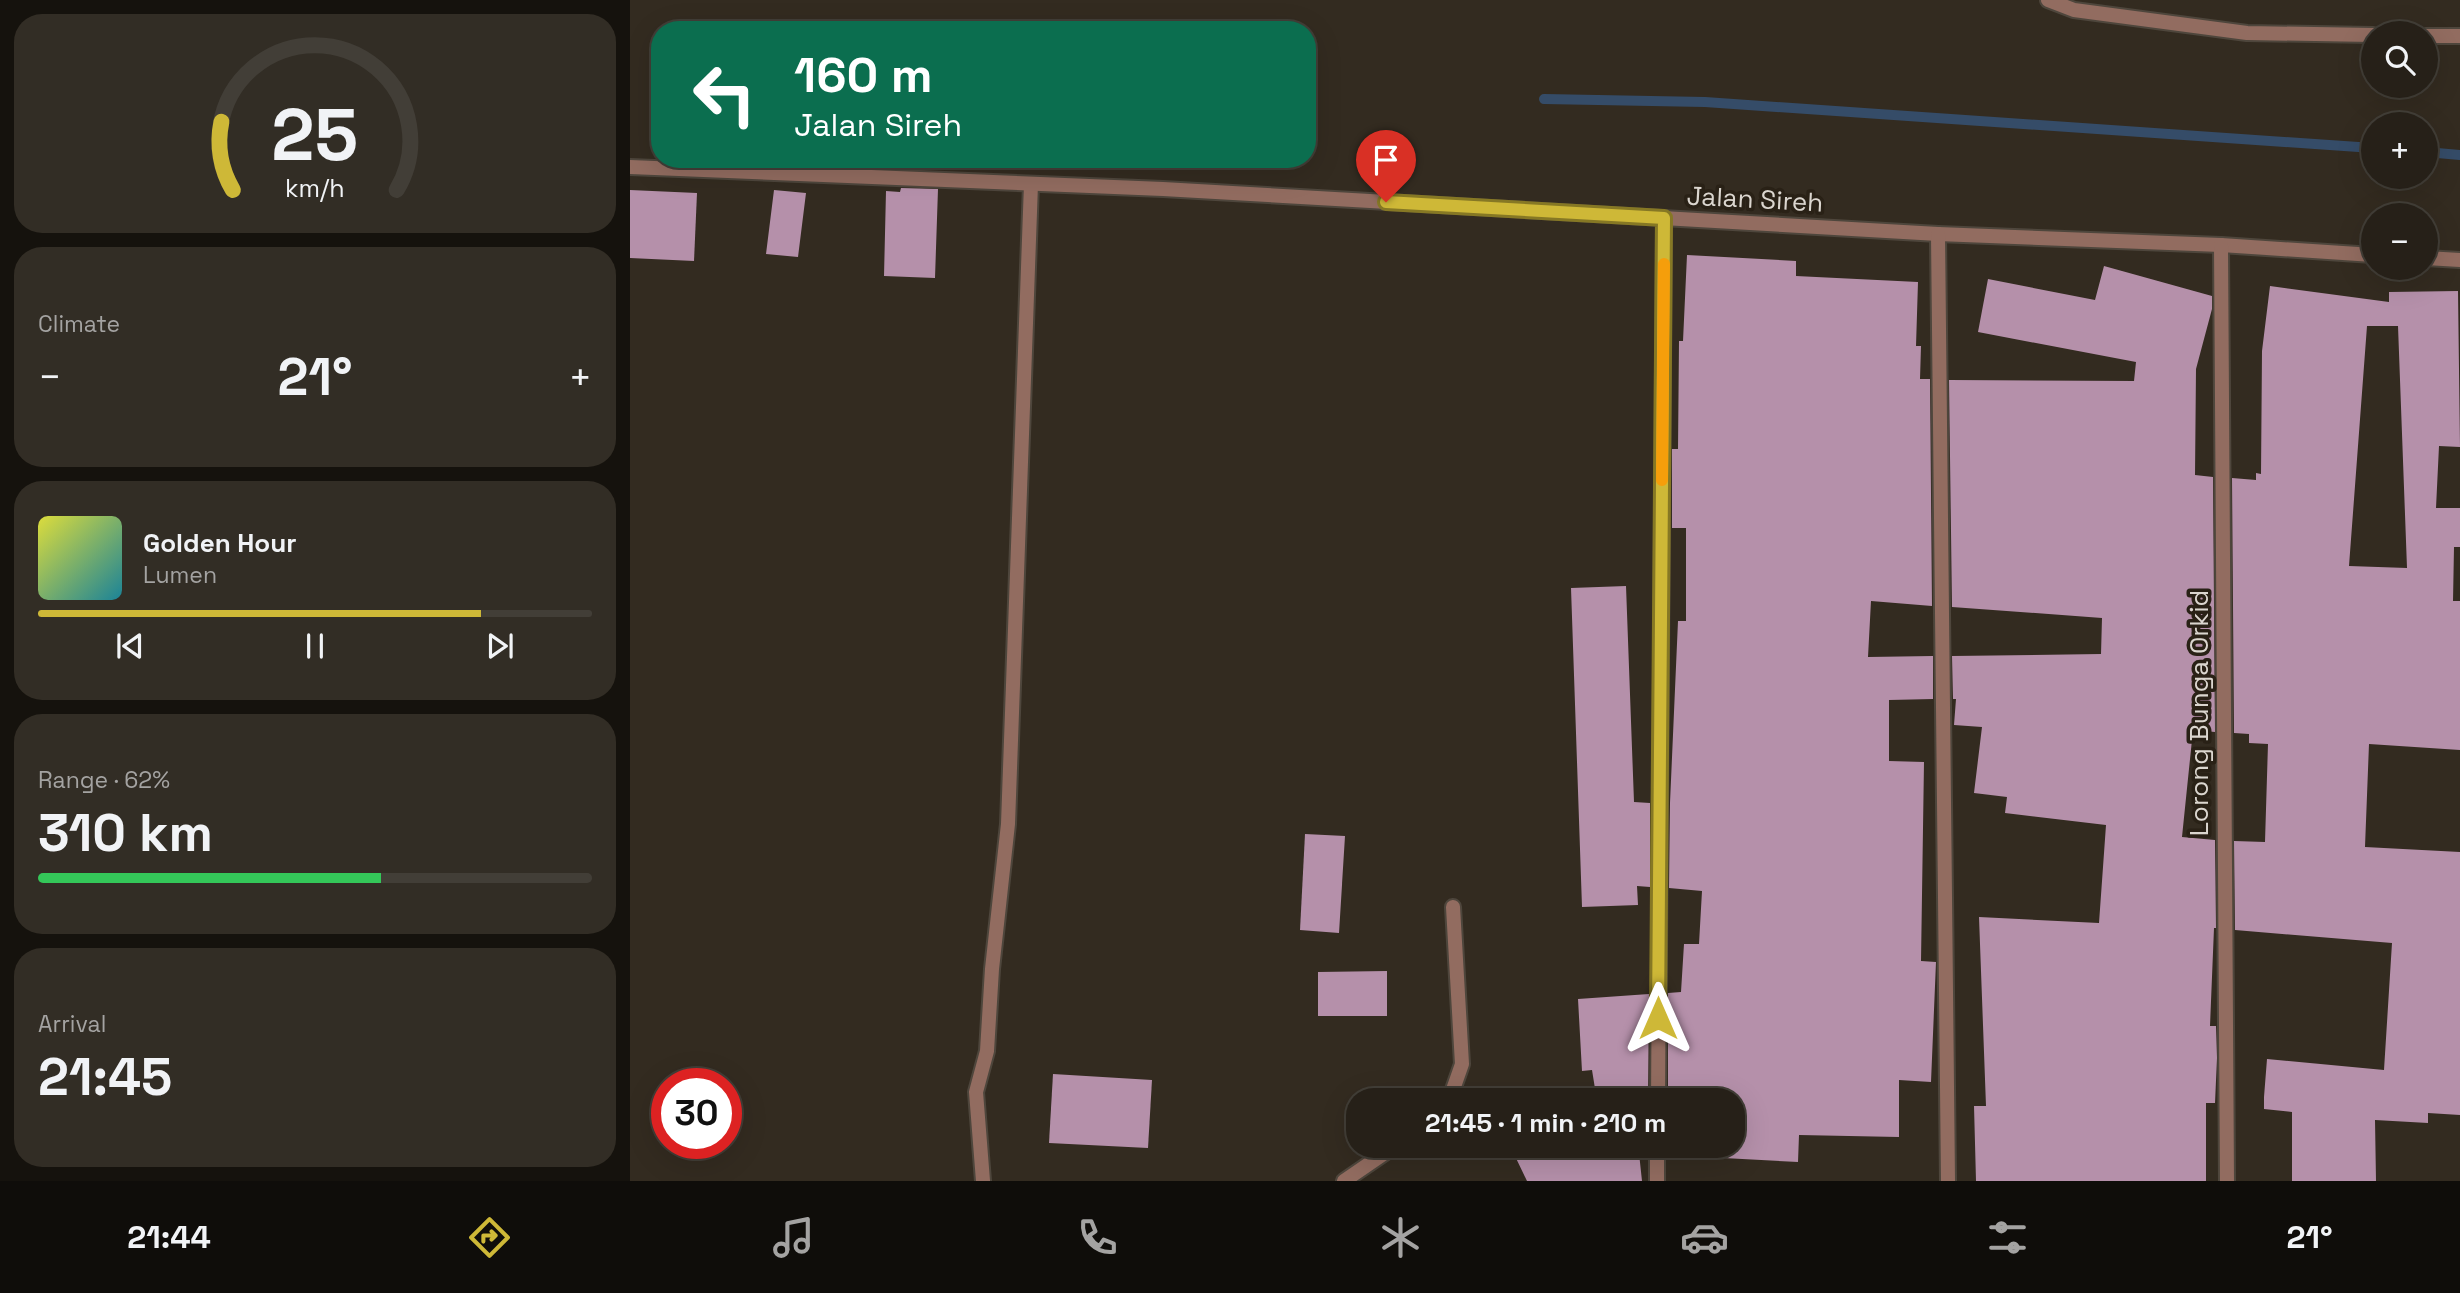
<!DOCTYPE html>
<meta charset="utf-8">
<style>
body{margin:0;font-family:"Space Grotesk",sans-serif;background:#322d25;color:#f1f3f6;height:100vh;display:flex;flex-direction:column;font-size:26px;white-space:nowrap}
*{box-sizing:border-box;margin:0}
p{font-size:23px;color:#a4a3a2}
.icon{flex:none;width:38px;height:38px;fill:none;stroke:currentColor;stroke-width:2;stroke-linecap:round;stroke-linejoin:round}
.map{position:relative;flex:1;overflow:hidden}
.side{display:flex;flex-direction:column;gap:14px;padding:14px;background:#15120d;width:630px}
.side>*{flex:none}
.top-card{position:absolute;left:21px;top:21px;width:665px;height:147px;border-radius:28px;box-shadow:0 7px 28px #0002,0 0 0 2px #423e37;background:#0b6e4f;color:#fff;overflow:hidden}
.controls{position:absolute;left:1731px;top:21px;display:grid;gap:14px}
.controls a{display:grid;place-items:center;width:77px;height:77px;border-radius:50%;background:#262018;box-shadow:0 7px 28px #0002,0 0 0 2px #423e37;font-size:35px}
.speed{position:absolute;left:21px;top:1068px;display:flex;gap:14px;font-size:35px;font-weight:700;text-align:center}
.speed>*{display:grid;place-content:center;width:91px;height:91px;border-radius:50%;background:#262018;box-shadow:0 7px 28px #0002,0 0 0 2px #423e37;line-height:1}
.speed .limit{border:10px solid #d22;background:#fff;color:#111}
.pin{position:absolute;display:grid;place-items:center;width:60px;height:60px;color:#fff;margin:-72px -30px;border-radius:50% 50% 50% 0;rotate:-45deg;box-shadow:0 0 7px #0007}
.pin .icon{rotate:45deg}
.me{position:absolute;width:77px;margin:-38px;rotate:0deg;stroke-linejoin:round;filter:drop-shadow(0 0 5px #0008)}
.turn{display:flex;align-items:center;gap:24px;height:147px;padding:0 28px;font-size:32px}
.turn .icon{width:91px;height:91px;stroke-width:2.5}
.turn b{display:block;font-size:49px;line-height:60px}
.big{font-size:52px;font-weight:800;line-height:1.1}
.side .widget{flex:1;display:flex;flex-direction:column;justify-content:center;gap:10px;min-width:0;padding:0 24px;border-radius:28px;background:#322d25}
.side .dial{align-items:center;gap:0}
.dial svg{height:182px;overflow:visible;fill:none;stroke:#423e37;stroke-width:7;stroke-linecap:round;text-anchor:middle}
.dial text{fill:#f1f3f6;stroke:none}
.song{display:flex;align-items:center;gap:21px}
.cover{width:84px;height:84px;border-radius:10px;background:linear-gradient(135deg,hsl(60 70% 55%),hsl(190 70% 35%))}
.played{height:7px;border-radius:4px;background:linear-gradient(90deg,#ceb837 80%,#423e37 80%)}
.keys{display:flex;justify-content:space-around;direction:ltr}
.heat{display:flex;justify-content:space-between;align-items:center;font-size:38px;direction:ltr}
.charge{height:10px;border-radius:5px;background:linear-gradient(90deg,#34c759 62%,#423e37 0)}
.trip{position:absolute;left:716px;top:1088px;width:399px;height:70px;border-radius:28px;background:#262018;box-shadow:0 7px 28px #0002,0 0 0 2px #423e37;font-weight:800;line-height:70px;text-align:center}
.tab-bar{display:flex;height:112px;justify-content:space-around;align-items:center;background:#0f0d0a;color:#a4a3a2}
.tab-bar .icon{width:49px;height:49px}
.tab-bar .on{color:#ceb837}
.tab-bar b{font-size:32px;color:#f1f3f6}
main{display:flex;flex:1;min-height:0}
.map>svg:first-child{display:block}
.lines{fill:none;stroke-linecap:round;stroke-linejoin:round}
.stream{stroke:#354c68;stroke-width:10}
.building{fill:#b590aa;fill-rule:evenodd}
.service-casing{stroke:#4e463c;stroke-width:18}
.minor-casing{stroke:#4e463c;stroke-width:18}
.service{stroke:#926c60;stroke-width:14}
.minor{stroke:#926c60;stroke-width:14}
.route-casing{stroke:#867824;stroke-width:18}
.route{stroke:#ceb837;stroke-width:12}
.slow{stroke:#f59e0b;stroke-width:12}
.labels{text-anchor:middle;stroke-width:7;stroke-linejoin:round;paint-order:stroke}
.street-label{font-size:26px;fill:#dbd6cf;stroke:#292116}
</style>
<main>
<section class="side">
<div class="widget dial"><svg viewBox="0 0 100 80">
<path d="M14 69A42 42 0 1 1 86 69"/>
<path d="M14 69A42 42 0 0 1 9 39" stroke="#ceb837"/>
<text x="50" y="56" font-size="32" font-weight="700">25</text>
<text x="50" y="72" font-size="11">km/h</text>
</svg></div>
<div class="widget"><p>Climate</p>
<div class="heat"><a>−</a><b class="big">21°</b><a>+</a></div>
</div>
<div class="widget">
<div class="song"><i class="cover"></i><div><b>Golden Hour</b><p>Lumen</p></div></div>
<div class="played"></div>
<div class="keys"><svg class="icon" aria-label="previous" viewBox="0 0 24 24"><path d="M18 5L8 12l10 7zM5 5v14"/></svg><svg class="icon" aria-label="pause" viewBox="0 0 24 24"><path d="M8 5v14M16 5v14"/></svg><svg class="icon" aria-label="next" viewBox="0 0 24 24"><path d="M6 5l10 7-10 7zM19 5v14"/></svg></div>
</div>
<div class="widget"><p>Range · 62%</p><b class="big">310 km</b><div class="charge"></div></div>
<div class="widget"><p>Arrival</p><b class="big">21:45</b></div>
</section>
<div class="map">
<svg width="1830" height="1181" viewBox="0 0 1830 1181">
<rect width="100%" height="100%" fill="#332b20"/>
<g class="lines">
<g class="stream">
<path d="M 914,99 L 1075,102 L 1743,148"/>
<path d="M 1796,152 L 1830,155"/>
</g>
</g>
<g class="building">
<path d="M 271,188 L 308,189 L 305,278 L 254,276 L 256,191 L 270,192 Z"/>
<path d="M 0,190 L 67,193 L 64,261 L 0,258 Z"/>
<path d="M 144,190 L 176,193 L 168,257 L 136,254 Z"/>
<path d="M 1057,255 L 1166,261 L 1166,276 L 1288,282 L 1286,346 L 1291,346 L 1290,379 L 1300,379 L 1302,606 L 1241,601 L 1238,657 L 1303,656 L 1303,699 L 1259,700 L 1259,761 L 1294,762 L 1291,961 L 1306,962 L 1301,1082 L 1269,1080 L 1269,1137 L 1169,1135 L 1168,1162 L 1037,1155 L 1037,1146 L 1102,1146 L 1102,1101 L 1038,1101 L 1038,993 L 1051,992 L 1054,944 L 1069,944 L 1072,891 L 1039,888 L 1040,803 L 1048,621 L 1056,621 L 1056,528 L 1042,528 L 1042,449 L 1048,449 L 1049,341 L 1053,341 Z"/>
<path d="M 1474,266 L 1582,296 L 1582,309 L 1566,369 L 1565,475 L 1583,477 L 1585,732 L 1563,730 L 1552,837 L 1585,840 L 1586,928 L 1584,928 L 1580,1026 L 1586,1026 L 1587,1058 L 1585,1103 L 1576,1103 L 1576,1181 L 1346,1181 L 1344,1106 L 1356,1106 L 1349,917 L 1469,923 L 1476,825 L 1375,813 L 1377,797 L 1344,793 L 1352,727 L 1324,725 L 1326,699 L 1323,699 L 1322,656 L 1471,654 L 1472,618 L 1322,607 L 1319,380 L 1504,381 L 1506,362 L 1348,332 L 1358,279 L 1465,300 Z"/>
<path d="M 1640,286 L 1759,302 L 1759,292 L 1828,291 L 1830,447 L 1809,446 L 1806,508 L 1830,508 L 1830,547 L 1824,547 L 1823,601 L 1830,601 L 1830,750 L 1739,744 L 1735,847 L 1830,852 L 1830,1115 L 1798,1113 L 1798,1123 L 1745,1120 L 1746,1181 L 1662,1181 L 1662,1112 L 1634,1109 L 1634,1097 L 1637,1059 L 1754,1070 L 1762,943 L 1605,930 L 1604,841 L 1635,842 L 1638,744 L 1619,743 L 1619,734 L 1604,733 L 1602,478 L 1626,480 L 1626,473 L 1631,474 L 1632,351 ZM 1737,326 L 1768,326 L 1777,568 L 1719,566 Z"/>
<path d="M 996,586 L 1004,802 L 1020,803 L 1020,887 L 1007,886 L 1008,905 L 952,907 L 941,588 Z"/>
<path d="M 675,834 L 715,836 L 709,933 L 670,930 Z"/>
<path d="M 757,971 L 757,1016 L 688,1016 L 688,972 Z"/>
<path d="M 1019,994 L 1018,1101 L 967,1101 L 962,1070 L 952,1071 L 948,999 Z"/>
<path d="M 423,1074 L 522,1080 L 518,1148 L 419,1143 Z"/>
<path d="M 900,1146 L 1017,1146 L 1017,1153 L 1009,1153 L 1012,1181 L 897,1181 L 884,1154 Z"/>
</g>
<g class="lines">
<defs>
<g id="service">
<path d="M 819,1101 L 832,1064 L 823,907"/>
<path d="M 353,1181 L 346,1092 L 357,1051 L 362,969 L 378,824 L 401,184"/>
<path d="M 714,1181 L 765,1146"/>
</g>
<g id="minor">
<path d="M 1418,0 L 1444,10 L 1617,33 L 1743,35"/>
<path d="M 1796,36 L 1830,36"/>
<path d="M 0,167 L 533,189 L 1308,234 L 1591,245 L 1743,255"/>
<path d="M 1308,234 L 1318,1181"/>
<path d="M 1591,245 L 1597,1181"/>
<path d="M 1796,258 L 1830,260"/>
<path d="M 1028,1101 L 1034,218"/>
<path d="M 1027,1181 L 1027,1146"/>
</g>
</defs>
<use href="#service" class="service-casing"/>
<use href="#minor" class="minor-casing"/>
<use href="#service" class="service"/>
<use href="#minor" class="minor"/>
</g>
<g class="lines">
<defs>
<path id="route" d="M 756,202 L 1034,218 L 1028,1018"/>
</defs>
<use href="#route" class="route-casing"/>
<use href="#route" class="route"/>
<path class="slow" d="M 1032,480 L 1034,264"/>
</g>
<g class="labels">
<g class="street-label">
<text transform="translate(1125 199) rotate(3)" y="9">Jalan Sireh</text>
<text transform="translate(1569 713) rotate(-90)" y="9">Lorong Bunga Orkid</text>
</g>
</g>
</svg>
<div class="controls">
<a><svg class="icon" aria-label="search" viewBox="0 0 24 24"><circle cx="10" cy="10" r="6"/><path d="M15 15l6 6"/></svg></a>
<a>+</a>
<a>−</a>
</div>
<div class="speed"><div class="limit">30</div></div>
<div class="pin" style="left:756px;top:202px;background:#d93025"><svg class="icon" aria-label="arrive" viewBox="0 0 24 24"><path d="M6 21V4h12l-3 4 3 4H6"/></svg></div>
<svg class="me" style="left:1028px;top:1018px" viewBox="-20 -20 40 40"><path d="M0-17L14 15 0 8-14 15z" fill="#ceb837" stroke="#fff" stroke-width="4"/></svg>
<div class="trip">21:45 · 1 min · 210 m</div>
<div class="top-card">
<div class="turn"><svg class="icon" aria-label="left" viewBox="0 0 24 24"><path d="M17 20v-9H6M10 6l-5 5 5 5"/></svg><div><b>160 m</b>Jalan Sireh</div></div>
</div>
</div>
</main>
<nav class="tab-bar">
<b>21:44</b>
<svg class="icon on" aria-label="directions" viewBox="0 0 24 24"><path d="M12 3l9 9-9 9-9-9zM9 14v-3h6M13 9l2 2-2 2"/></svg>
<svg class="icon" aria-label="music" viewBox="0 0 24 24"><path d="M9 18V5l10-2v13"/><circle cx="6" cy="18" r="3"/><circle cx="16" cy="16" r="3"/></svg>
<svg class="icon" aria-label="phone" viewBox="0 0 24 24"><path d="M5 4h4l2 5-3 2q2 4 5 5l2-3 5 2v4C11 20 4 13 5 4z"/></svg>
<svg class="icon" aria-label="climate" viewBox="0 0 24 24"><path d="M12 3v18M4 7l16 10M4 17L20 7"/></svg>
<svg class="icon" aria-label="car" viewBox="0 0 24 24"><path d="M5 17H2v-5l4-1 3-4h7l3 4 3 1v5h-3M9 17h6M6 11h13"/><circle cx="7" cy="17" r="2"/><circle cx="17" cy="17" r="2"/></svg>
<svg class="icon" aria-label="filters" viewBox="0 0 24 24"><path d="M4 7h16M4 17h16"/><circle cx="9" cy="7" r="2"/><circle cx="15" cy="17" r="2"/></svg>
<b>21°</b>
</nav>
